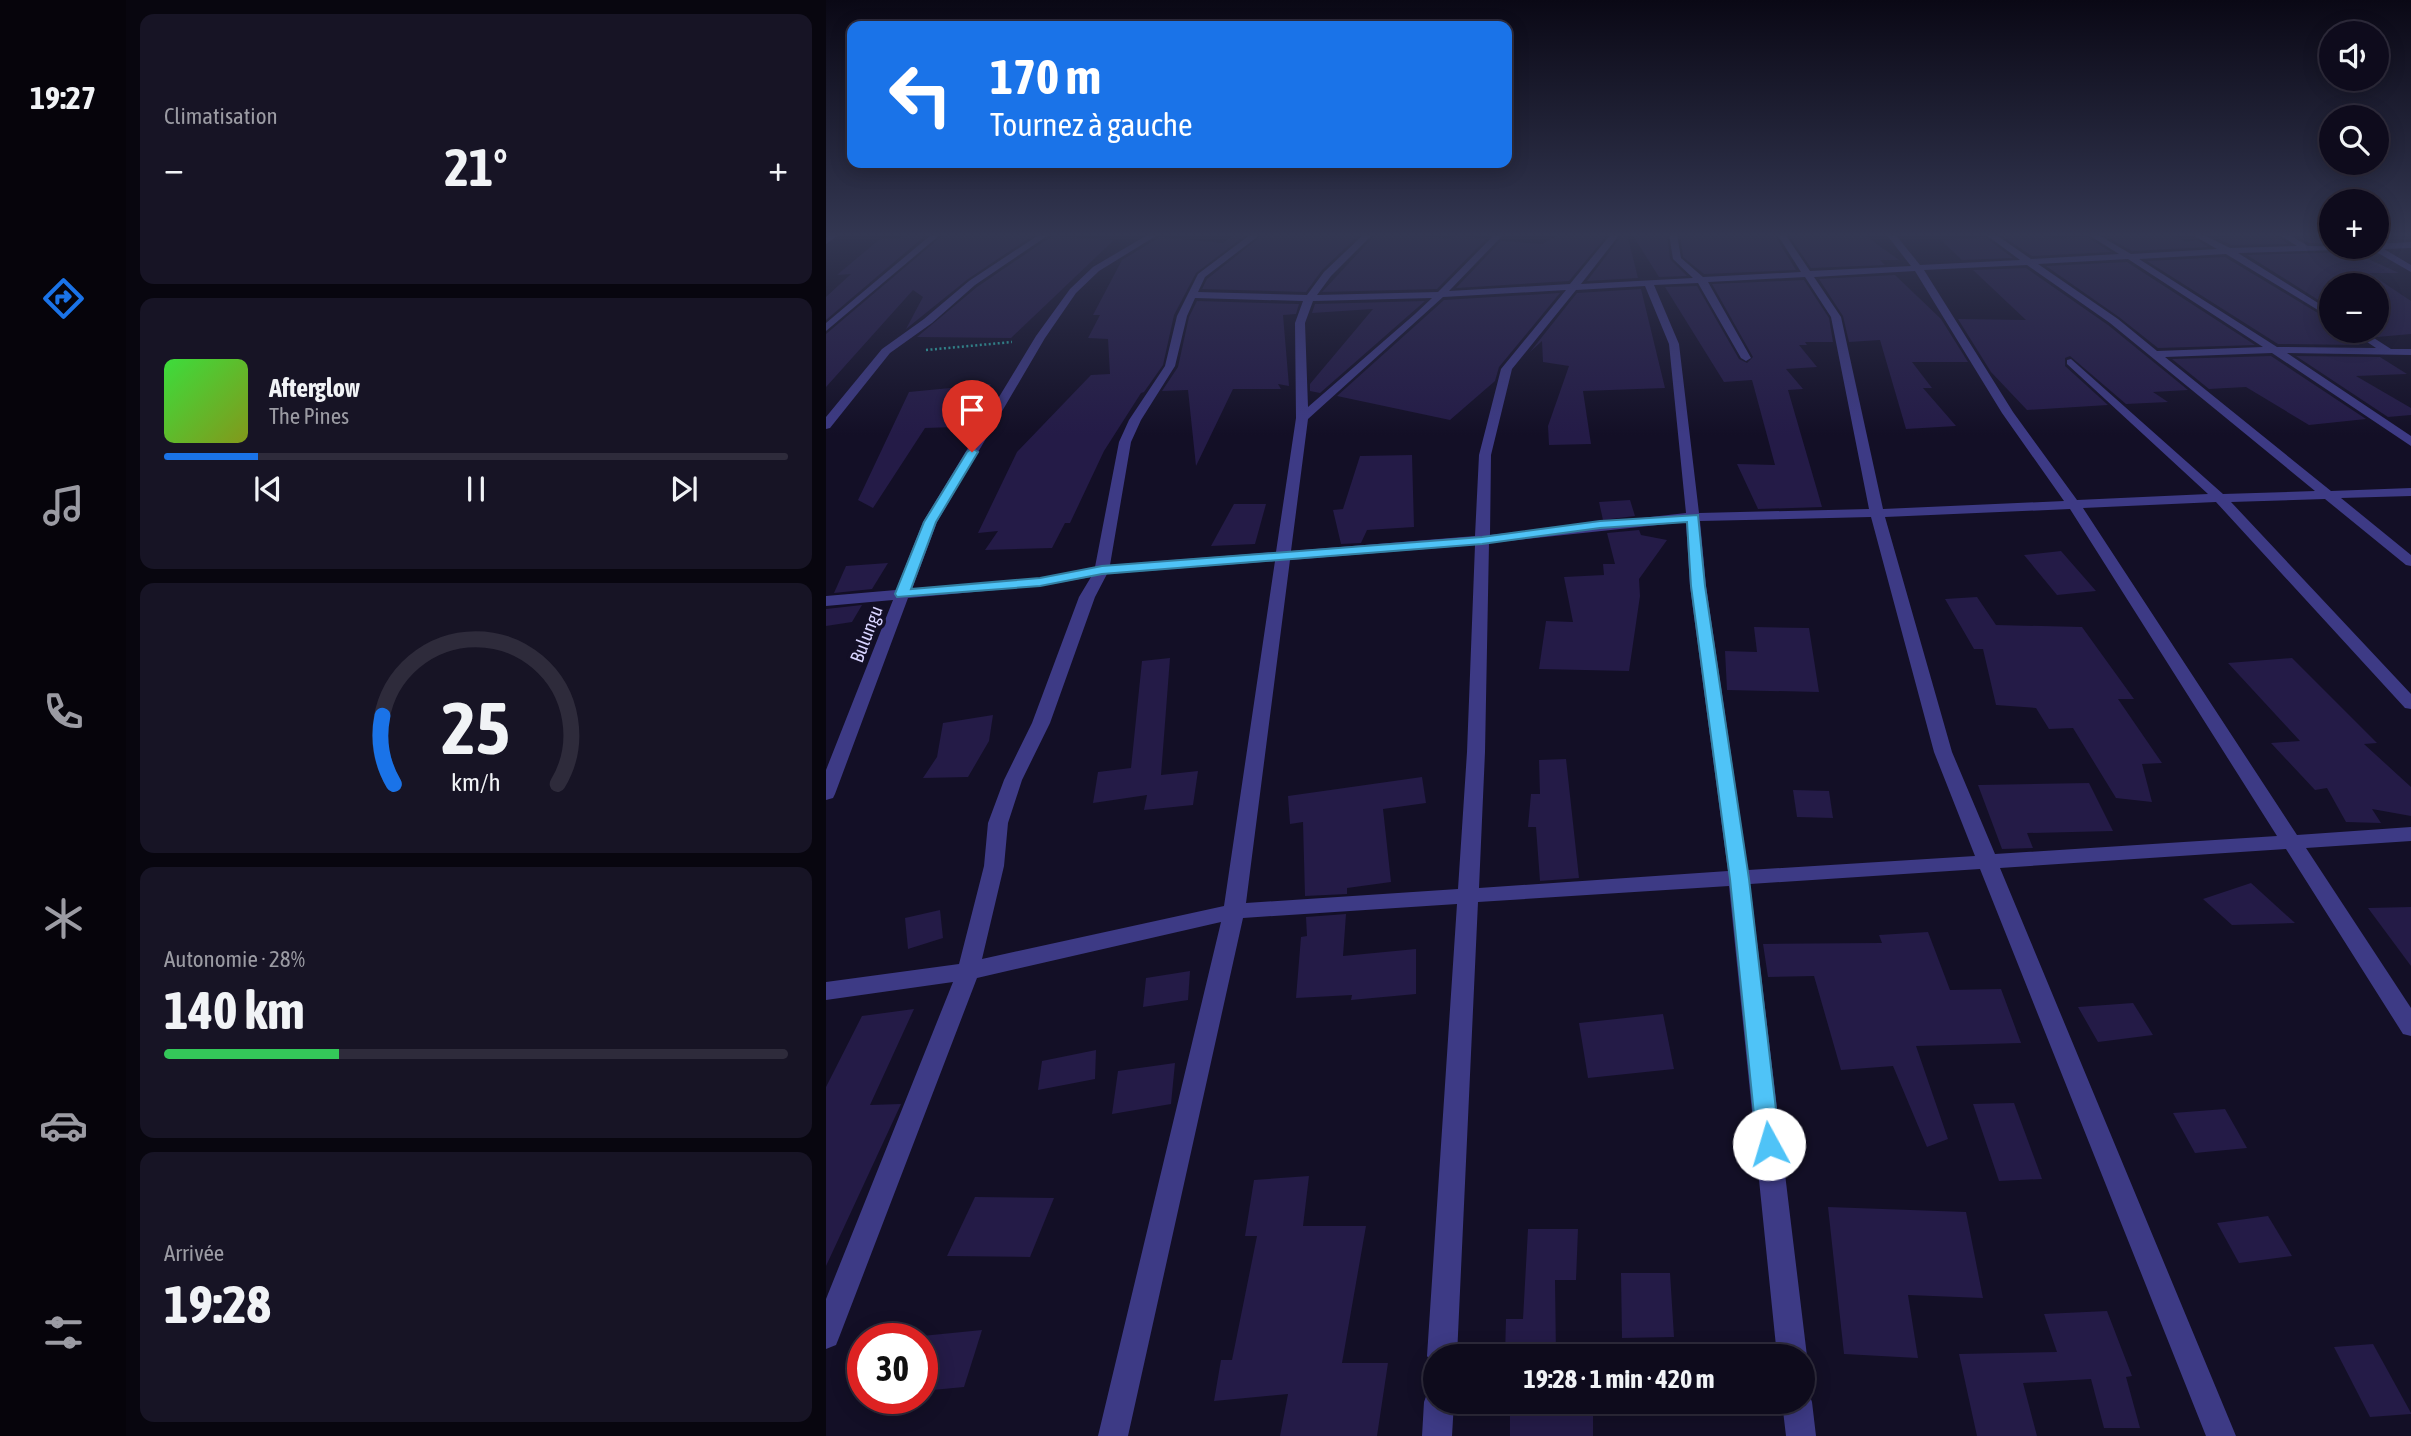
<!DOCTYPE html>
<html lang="fr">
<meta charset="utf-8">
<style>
body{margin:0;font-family:"Asap Condensed",sans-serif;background:#171425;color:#f1f3f6;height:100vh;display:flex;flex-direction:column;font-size:26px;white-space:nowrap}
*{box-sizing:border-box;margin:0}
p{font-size:23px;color:#9b9ba3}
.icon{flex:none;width:38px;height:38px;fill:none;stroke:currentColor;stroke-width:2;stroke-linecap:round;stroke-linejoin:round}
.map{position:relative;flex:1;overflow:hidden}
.drawer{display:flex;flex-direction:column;gap:14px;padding:14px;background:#08060f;width:700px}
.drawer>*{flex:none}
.hud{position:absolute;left:21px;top:21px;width:665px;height:147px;border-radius:14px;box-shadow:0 4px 18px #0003,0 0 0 2px #2e2b3b;background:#1a73e8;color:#fff;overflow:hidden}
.controls{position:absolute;left:1493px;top:21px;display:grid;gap:14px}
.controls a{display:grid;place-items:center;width:70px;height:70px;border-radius:50%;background:#0e0b1c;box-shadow:0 4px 18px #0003,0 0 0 2px #2e2b3b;font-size:35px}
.speed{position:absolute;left:21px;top:1323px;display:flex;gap:14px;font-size:35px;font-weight:700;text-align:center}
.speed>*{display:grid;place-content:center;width:91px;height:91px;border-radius:50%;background:#0e0b1c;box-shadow:0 4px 18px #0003,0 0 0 2px #2e2b3b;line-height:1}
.speed .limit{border:10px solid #d22;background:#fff;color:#111}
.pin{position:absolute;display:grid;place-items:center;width:60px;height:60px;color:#fff;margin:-72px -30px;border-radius:50% 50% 50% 0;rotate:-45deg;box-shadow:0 0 7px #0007}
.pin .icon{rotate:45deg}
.me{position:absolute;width:77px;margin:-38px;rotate:354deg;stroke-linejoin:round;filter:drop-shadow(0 0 5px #0008)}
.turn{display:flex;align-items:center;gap:24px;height:147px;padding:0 28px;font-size:32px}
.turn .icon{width:91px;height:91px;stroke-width:2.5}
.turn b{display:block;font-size:49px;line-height:60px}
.big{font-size:52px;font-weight:700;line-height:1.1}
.drawer .tile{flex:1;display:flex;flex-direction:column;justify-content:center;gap:10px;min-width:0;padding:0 24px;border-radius:14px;background:#171425}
.drawer .dial{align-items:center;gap:0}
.dial svg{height:182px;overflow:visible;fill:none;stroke:#2e2b3b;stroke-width:7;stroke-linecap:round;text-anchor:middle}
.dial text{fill:#f1f3f6;stroke:none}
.song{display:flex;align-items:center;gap:21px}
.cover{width:84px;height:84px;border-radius:10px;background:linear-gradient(135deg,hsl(120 70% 55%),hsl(70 70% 35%))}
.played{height:7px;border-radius:4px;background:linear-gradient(90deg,#1a73e8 15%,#2e2b3b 15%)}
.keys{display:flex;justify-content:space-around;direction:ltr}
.heat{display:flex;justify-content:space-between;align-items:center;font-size:38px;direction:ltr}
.charge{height:10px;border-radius:5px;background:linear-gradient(90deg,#34c759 28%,#2e2b3b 0)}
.trip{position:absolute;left:597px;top:1344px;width:392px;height:70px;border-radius:35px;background:#0e0b1c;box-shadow:0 4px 18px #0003,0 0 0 2px #2e2b3b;font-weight:700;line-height:70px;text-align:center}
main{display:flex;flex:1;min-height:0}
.menu{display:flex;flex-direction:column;width:126px;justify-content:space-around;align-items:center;background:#06040b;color:#9b9ba3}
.menu .icon{width:49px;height:49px}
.menu .selected{color:#1a73e8}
.menu b{font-size:32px;color:#f1f3f6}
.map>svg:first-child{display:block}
.building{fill:#241b47}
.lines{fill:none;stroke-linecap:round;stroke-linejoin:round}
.path{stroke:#2fb8b0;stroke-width:2.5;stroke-dasharray:2 2.5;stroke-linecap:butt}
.minor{fill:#3d3a85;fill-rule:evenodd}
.route{fill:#4fc3f7;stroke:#337fa1;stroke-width:2}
.labels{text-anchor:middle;stroke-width:7;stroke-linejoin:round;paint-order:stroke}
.far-street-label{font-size:19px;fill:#d9d4ff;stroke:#130f26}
</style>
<main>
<nav class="menu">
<b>19:27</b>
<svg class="icon selected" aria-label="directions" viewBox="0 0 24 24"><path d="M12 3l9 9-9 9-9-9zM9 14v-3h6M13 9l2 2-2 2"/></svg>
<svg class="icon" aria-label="music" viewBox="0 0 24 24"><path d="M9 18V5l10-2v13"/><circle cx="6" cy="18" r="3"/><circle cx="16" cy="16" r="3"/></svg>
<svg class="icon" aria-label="phone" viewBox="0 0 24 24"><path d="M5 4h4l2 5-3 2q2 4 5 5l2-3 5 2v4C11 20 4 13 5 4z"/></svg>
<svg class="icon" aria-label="climate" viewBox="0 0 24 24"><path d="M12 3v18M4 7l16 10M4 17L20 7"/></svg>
<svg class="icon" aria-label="car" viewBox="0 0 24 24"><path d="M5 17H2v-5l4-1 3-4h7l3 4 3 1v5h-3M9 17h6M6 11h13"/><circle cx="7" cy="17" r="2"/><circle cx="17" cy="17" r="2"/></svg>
<svg class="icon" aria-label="filters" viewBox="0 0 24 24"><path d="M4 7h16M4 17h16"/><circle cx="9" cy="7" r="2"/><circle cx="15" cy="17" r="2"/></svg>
</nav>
<section class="drawer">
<div class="tile"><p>Climatisation</p>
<div class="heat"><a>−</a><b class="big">21°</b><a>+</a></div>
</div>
<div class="tile">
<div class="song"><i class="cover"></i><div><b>Afterglow</b><p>The Pines</p></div></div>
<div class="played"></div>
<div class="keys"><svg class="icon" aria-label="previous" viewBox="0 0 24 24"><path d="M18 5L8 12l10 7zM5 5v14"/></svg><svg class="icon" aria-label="pause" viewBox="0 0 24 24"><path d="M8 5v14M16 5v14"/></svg><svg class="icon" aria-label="next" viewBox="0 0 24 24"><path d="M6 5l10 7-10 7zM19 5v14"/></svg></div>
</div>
<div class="tile dial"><svg viewBox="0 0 100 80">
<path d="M14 69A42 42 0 1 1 86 69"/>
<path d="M14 69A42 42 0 0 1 9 39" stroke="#1a73e8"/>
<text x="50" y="56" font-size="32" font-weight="700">25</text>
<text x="50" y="72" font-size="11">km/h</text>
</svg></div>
<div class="tile"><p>Autonomie · 28%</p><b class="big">140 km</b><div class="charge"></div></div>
<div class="tile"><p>Arrivée</p><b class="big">19:28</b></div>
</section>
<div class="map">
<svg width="1585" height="1436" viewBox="0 0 1585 1436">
<rect width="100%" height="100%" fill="#130f26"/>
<g class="building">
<path d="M 79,234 L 101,234 L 0,320 L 0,297 L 25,274 L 11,275 L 55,238 L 75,238 Z"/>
<path d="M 408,234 L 421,234 L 370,273 L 348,315 L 337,365 L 318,392 L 315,393 L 278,451 L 244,523 L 239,523 L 226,548 L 159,550 L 172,531 L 152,533 L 191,452 L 265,375 L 284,374 L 282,339 L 262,338 L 274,315 L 267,315 L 296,260 L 334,237 L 397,243 Z"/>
<path d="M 438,234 L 534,234 L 496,270 L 480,292 L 376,289 L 381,279 Z"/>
<path d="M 550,234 L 624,238 L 629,235 L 660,239 L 611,289 L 496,292 Z"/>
<path d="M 734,234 L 782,234 L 743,281 L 630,288 L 675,241 L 716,244 Z"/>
<path d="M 797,234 L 801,234 L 812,278 L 761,281 Z"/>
<path d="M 806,234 L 841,234 L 844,259 L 861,276 L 833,277 Z"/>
<path d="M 854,234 L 948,234 L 970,270 L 878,274 L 857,257 Z"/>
<path d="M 962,234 L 1037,234 L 1073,260 L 1054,260 L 1059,265 L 985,268 Z"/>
<path d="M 1218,234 L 1226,238 L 1261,237 L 1285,252 L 1206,256 L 1176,236 Z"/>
<path d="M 1346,234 L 1360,242 L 1371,240 L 1382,247 L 1306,251 L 1279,236 Z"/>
<path d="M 1420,234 L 1449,234 L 1462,244 L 1405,245 L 1390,238 Z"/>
<path d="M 1467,234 L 1488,234 L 1505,244 L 1483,243 Z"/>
<path d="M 117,235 L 206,236 L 142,279 L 80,329 L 97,297 L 87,290 L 0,387 L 0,334 Z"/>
<path d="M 226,236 L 288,240 L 185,338 L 91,337 L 151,287 Z"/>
<path d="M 1159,237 L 1187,258 L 1136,260 L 1115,240 Z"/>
<path d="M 1527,252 L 1573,273 L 1543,273 L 1585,301 L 1585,334 L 1551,337 L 1541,331 L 1550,331 L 1550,285 L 1505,285 L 1505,308 L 1421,255 Z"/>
<path d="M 1399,257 L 1505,321 L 1505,331 L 1523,331 L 1531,338 L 1524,339 L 1534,345 L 1452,344 L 1321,261 Z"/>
<path d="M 1301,262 L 1429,345 L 1332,348 L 1293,317 L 1220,266 Z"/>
<path d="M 1200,268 L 1282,325 L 1362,390 L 1327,392 L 1342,402 L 1300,404 L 1244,356 L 1239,358 L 1239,366 L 1282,405 L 1201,410 L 1165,372 L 1132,319 L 1200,320 L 1147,270 Z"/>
<path d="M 1069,275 L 1115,319 L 1142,362 L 1086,362 L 1106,388 L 1097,388 L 1130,426 L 1080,429 L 1054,340 L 1023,342 L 1017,316 L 993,279 Z"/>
<path d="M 978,280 L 1003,318 L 1007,342 L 979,342 L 981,345 L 973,345 L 991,367 L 960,369 L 977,389 L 962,390 L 996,507 L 932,509 L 911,464 L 949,465 L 926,380 L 898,382 L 839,287 L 871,286 L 913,359 L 921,363 L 927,357 L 886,284 Z"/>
<path d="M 815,289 L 839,388 L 757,391 L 765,444 L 723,445 L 722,426 L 743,366 L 717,362 L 716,341 L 704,352 L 751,293 Z"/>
<path d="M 734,293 L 673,367 L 669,381 L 624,420 L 511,396 L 618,300 Z"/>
<path d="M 371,301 L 473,304 L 470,314 L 457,315 L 463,386 L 452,384 L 455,389 L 407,389 L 370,466 L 362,390 L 336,391 L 352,367 L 363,317 Z"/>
<path d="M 599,301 L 494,393 L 484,391 L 484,384 L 547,309 L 486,313 L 489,304 Z"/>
<path d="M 1445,356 L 1540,419 L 1483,425 L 1420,387 L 1383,389 L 1346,359 Z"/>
<path d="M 1470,356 L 1554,357 L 1581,374 L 1530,376 L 1585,408 L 1585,415 L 1562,417 Z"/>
<path d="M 165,384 L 129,427 L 99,428 L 47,508 L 32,500 L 83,392 Z"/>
<path d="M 586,455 L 588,527 L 541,530 L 535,543 L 515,544 L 507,510 L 517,509 L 534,456 Z"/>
<path d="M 804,500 L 809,516 L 777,520 L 773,502 Z"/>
<path d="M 408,504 L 440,504 L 429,544 L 385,546 Z"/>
<path d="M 813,530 L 815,535 L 841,540 L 813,579 L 814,596 L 803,671 L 713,669 L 720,621 L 747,622 L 738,577 L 778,575 L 777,564 L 789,564 L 781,533 Z"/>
<path d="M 1235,551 L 1270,591 L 1231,595 L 1198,555 Z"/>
<path d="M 62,563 L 46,589 L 8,593 L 20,566 Z"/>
<path d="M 1151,597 L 1170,625 L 1256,627 L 1308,699 L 1292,699 L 1336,763 L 1316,764 L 1326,802 L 1290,798 L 1247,728 L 1223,729 L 1210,708 L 1170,705 L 1157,649 L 1148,649 L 1119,599 Z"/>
<path d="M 36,605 L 26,622 L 0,626 L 0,609 Z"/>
<path d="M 928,627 L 983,628 L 993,692 L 901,690 L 899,651 L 931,652 Z"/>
<path d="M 344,658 L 335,775 L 372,771 L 367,805 L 318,810 L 321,795 L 267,803 L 272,772 L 305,768 L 316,661 Z"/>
<path d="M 1466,658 L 1551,743 L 1538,744 L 1585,787 L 1585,816 L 1546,809 L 1555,823 L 1520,822 L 1501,788 L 1489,790 L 1445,743 L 1474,741 L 1402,663 Z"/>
<path d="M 167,715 L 163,741 L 142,777 L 97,778 L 111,757 L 117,723 Z"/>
<path d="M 740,759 L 753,878 L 714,881 L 710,827 L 702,827 L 705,794 L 714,794 L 713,760 Z"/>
<path d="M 596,777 L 600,803 L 557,809 L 565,882 L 521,888 L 521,894 L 479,896 L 477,822 L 464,824 L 462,796 Z"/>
<path d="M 1263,783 L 1287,831 L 1201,833 L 1207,848 L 1176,849 L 1152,785 Z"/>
<path d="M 967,790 L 1003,791 L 1007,818 L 971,817 Z"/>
<path d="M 1425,883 L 1469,923 L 1406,925 L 1377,899 Z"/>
<path d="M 1585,907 L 1585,966 L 1542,908 Z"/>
<path d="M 114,910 L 117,938 L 82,949 L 79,918 Z"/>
<path d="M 520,914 L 517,956 L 590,949 L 590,994 L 525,1000 L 526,995 L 470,998 L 475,937 L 481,936 L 480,917 Z"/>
<path d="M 1102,932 L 1124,990 L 1175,989 L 1195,1043 L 1090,1046 L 1122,1139 L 1101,1147 L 1067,1066 L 1015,1070 L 988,976 L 942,977 L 937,944 L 1056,943 L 1053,935 Z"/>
<path d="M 364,971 L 362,1000 L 317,1007 L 320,978 Z"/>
<path d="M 1307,1003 L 1327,1035 L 1272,1042 L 1252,1007 Z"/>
<path d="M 88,1009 L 44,1105 L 75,1104 L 0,1266 L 0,1087 L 36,1016 Z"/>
<path d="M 837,1014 L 848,1069 L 762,1078 L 753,1023 Z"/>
<path d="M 270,1050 L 269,1079 L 212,1090 L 216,1061 Z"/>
<path d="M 349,1063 L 345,1104 L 286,1114 L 292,1071 Z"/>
<path d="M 1188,1103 L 1216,1179 L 1173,1181 L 1147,1104 Z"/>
<path d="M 1399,1109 L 1421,1148 L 1369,1153 L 1347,1113 Z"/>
<path d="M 483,1176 L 477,1226 L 540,1226 L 516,1363 L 562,1363 L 551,1436 L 454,1436 L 462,1394 L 388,1401 L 395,1360 L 406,1360 L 431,1236 L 419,1236 L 428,1180 Z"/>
<path d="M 149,1197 L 228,1198 L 204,1257 L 121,1256 Z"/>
<path d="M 1002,1207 L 1140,1212 L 1157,1298 L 1082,1295 L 1092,1358 L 1018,1354 Z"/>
<path d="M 1442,1216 L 1466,1256 L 1413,1263 L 1391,1223 Z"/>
<path d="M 702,1229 L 752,1229 L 750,1280 L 729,1280 L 730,1356 L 679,1356 L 680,1319 L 697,1319 Z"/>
<path d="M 795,1273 L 844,1273 L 848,1337 L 796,1338 Z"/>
<path d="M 1281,1311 L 1306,1376 L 1300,1377 L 1314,1428 L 1278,1428 L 1265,1379 L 1197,1383 L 1211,1436 L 1151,1436 L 1133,1354 L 1231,1352 L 1218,1314 Z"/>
<path d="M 156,1330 L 138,1387 L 96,1391 L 96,1336 Z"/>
<path d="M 1547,1344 L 1585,1413 L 1585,1414 L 1544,1417 L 1508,1347 Z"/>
<path d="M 767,1409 L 767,1436 L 684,1436 L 684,1412 Z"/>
</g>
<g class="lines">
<path class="path" d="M 100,350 L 186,342"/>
<g class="minor">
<path d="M 4,234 L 14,234 L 0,244 L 0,237 Z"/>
<path d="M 106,234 L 115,234 L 0,331 L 0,323 Z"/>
<path d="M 214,234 L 224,234 L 149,285 L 106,323 L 64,353 L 4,428 L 0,429 L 0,417 L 56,349 L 98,319 L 143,281 Z"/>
<path d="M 323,234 L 333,234 L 273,271 L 250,293 L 219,338 L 111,522 L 86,589 L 214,578 L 269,567 L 293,442 L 303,420 L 339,366 L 351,316 L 372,274 L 425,234 L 435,234 L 379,277 L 372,292 L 481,295 L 498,272 L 538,234 L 547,234 L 505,276 L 491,295 L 612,292 L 669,234 L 678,234 L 623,291 L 744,284 L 785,234 L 794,234 L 755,284 L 867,278 L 847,259 L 843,234 L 851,234 L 855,258 L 877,277 L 975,272 L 951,234 L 959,234 L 984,271 L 1085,266 L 1060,234 L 1069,234 L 1094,265 L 1194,260 L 1159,234 L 1169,234 L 1205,259 L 1293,254 L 1261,234 L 1271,234 L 1305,254 L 1391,249 L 1365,234 L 1376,234 L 1404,248 L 1471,246 L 1452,234 L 1462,234 L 1482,246 L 1550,247 L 1550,244 L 1585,242 L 1585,248 L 1558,249 L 1585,265 L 1585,272 L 1545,249 L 1412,253 L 1505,311 L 1505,318 L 1400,254 L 1313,259 L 1451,347 L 1550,348 L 1525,331 L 1537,331 L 1565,349 L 1585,349 L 1585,355 L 1461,353 L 1585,436 L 1585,446 L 1446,353 L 1339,357 L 1505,491 L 1585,488 L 1585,496 L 1515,498 L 1585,555 L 1585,566 L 1580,565 L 1499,499 L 1405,502 L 1585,694 L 1585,709 L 1579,708 L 1390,502 L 1257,508 L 1471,835 L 1585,827 L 1585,841 L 1480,848 L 1585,1008 L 1585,1036 L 1577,1034 L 1460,849 L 1174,868 L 1410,1436 L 1380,1436 L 1154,869 L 924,884 L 981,1356 L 976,1366 L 976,1356 L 951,1356 L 903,886 L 652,902 L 631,1356 L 609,1356 L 609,1368 L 601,1356 L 631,904 L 417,918 L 302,1436 L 272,1436 L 395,922 L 151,978 L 14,1335 L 10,1345 L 0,1349 L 0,1299 L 127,982 L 0,1000 L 0,982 L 133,964 L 158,866 L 162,823 L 178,780 L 206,723 L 253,597 L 265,577 L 214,586 L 82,598 L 9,794 L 7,798 L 0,800 L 0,770 L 67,600 L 0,606 L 0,596 L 70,590 L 97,522 L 210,336 L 244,289 L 267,267 ZM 1302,259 L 1437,347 L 1331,351 L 1292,319 L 1212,264 ZM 1201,265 L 1284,323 L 1489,491 L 1397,494 L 1245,359 L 1241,360 L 1241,364 L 1382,494 L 1251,500 L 1187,412 L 1098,270 ZM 1089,271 L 1176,413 L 1238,501 L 1057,509 L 1015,317 L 988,277 ZM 979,277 L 1005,317 L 1043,509 L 873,513 L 853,344 L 828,285 L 872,283 L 915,358 L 920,361 L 925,358 L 882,282 ZM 819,286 L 843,344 L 860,513 L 664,535 L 665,455 L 686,369 L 750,290 ZM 740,290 L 675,369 L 653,455 L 649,536 L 465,551 L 482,419 L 617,297 ZM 369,298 L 477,301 L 469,323 L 470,418 L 450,552 L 284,565 L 305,442 L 315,420 L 349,366 L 361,316 ZM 606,298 L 589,314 L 482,407 L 479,323 L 487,301 ZM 1244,509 L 1451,836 L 1169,854 L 1126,752 L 1059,517 ZM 1045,517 L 1108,752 L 1149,856 L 922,870 L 880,586 L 874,521 ZM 860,522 L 864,586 L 902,871 L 653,888 L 659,752 L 663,543 ZM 649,545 L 641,752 L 632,889 L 420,903 L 464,560 ZM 449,561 L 398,906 L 156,959 L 178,866 L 182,823 L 196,780 L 224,723 L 269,597 L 281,574 Z"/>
<path d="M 609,1389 L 609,1402 L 628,1402 L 626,1436 L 596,1436 L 598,1402 L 602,1391 Z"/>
<path d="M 976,1389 L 982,1391 L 986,1402 L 990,1436 L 960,1436 L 956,1402 L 976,1402 Z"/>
</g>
</g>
<linearGradient id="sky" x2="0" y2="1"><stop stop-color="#0a0815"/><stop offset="0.54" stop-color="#333752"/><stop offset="1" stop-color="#333752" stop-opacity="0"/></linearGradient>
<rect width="1585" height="435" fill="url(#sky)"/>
<path class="route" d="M 146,448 L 152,452 L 110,522 L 85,589 L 214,578 L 276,566 L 656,537 L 774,521 L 872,515 L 879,586 L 923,879 L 954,1144 L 951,1151 L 943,1154 L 935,1151 L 931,1144 L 904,879 L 865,586 L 861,522 L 774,528 L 656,544 L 276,574 L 214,586 L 71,597 L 69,594 L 98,522 L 141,452 Z"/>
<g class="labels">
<g class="far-street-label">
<text transform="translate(40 634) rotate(-69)" y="7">Bulungu</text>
</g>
</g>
</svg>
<div class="controls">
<a><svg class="icon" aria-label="sound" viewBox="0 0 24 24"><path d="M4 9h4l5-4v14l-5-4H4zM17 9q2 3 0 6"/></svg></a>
<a><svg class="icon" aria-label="search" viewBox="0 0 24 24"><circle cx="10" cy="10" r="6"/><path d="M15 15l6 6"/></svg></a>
<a>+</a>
<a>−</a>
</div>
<div class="speed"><div class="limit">30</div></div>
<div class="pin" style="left:146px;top:452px;background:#d93025"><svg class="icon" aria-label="arrive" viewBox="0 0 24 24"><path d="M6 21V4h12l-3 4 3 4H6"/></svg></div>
<svg class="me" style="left:943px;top:1144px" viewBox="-20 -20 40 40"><circle r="19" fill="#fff"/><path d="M0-13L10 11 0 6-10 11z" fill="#4fc3f7"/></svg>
<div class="trip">19:28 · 1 min · 420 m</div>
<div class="hud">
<div class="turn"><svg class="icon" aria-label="left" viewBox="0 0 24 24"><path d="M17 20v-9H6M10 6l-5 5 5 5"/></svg><div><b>170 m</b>Tournez à gauche</div></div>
</div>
</div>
</main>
